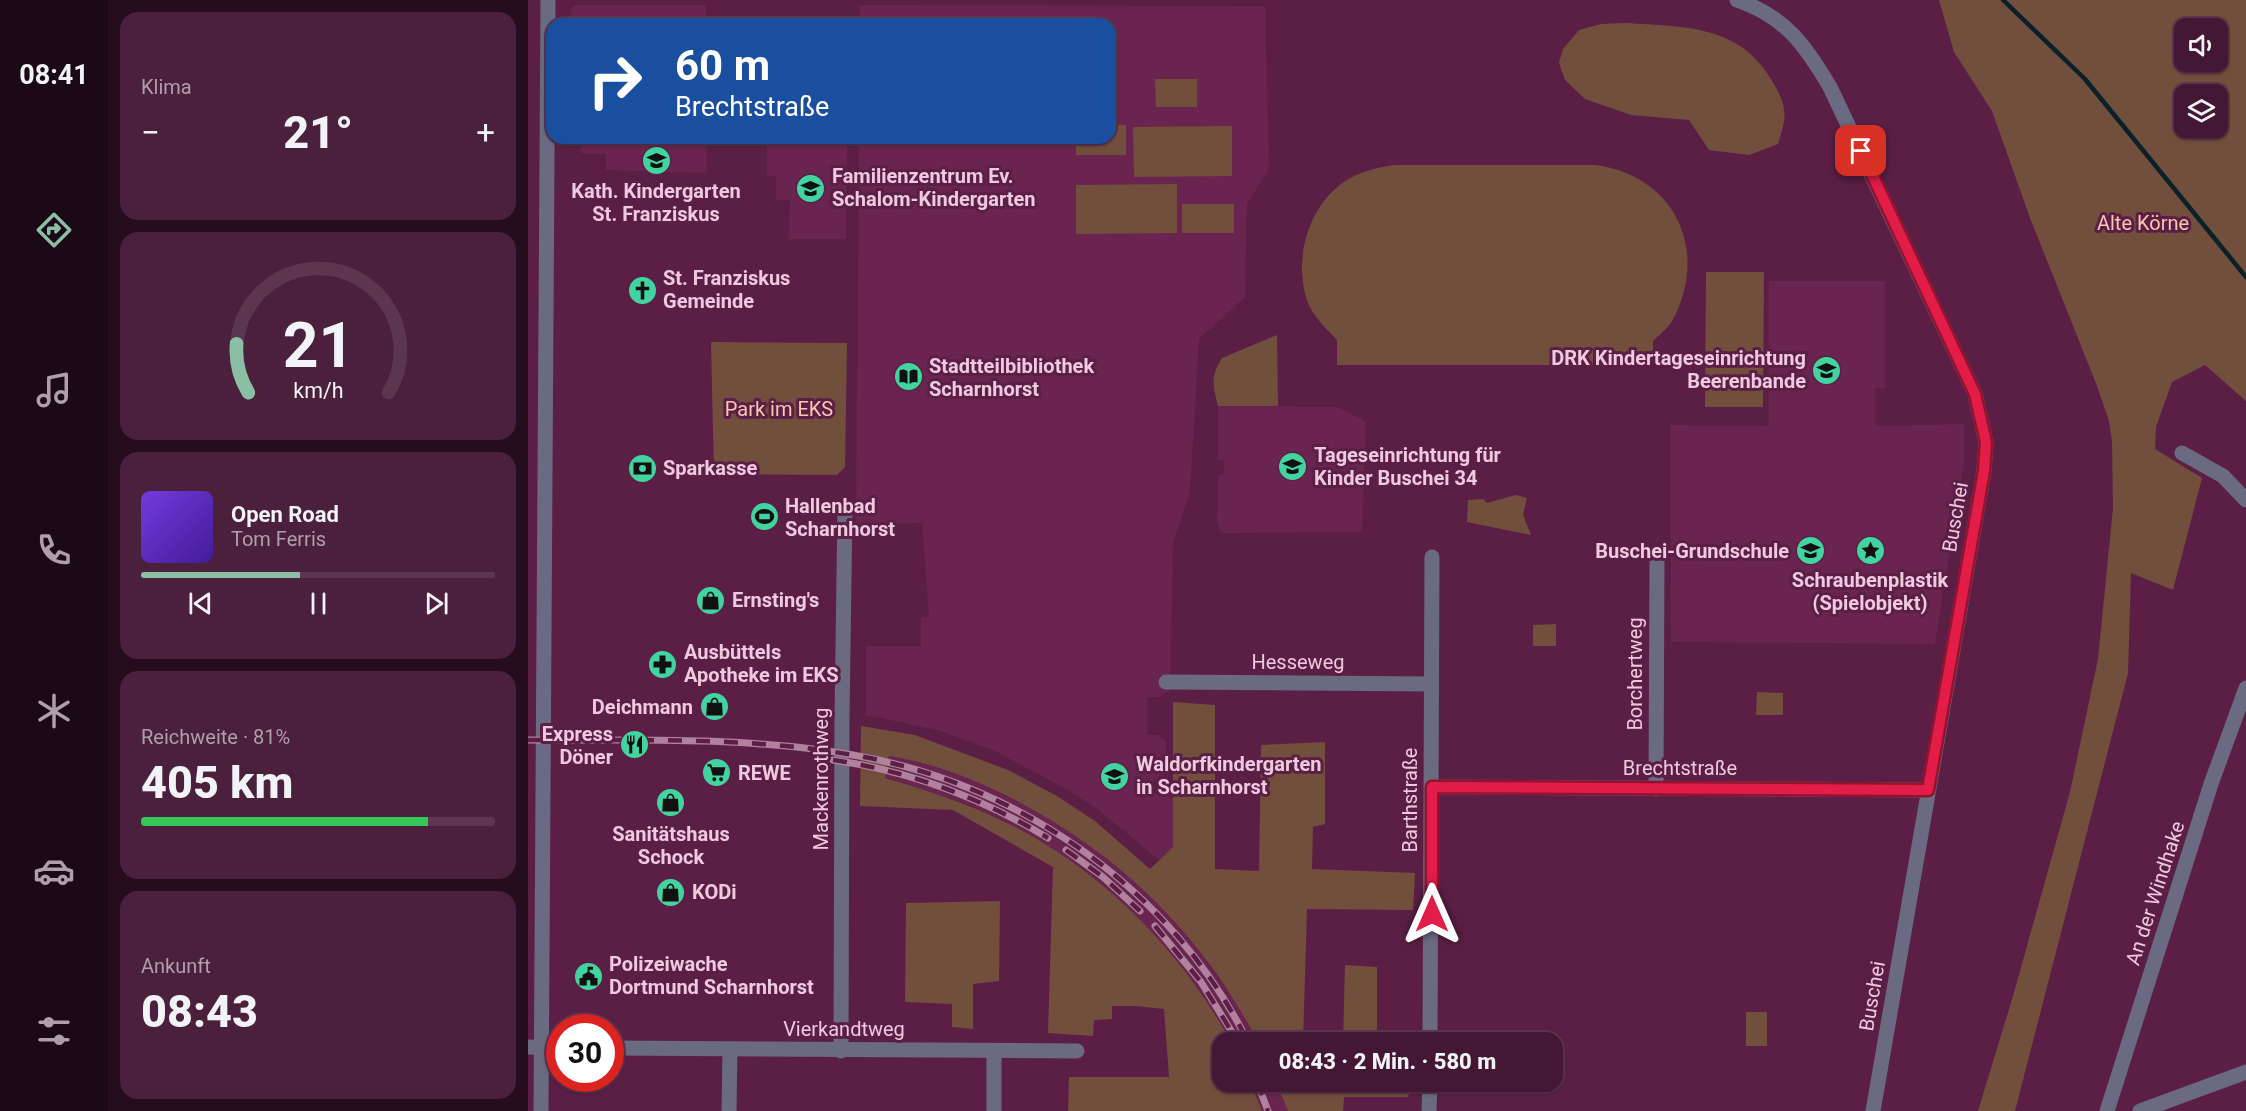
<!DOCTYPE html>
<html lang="de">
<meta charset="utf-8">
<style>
body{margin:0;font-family:Roboto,sans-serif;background:#4b203c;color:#f1f3f6;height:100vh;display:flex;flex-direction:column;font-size:22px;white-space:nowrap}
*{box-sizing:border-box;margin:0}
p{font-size:20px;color:#af9fac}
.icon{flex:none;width:33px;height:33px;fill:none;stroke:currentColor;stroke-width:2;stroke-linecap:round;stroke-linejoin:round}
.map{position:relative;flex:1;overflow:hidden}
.side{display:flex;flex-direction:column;gap:12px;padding:12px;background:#250d1d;width:420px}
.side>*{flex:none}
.hud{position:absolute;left:18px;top:18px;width:570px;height:126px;border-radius:18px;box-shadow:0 2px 4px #0004,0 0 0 2px #5c364f;background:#1a4fa0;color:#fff;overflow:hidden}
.tools{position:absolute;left:1646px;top:18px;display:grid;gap:12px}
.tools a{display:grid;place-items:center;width:54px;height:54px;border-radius:12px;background:#441734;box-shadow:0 2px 4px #0004,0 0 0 2px #5c364f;font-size:30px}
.speed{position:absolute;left:18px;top:1014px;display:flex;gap:12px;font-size:30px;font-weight:700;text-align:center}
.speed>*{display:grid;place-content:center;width:78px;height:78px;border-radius:50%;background:#441734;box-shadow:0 2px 4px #0004,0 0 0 2px #5c364f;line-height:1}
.speed .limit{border:9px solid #d22;background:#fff;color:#111}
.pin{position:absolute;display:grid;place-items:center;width:51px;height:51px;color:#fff;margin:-26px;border-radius:12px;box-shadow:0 3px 9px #0006}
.me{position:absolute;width:66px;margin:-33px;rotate:0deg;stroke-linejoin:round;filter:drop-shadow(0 0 4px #0008)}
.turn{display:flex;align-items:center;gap:21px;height:126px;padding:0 30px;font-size:27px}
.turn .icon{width:78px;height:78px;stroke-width:2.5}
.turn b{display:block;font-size:42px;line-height:51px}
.big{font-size:45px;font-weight:800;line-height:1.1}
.side .card{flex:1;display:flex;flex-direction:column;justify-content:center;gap:9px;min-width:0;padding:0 21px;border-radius:18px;background:#4b203c}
.side .dial{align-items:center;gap:0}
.dial svg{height:156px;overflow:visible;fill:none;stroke:#5c364f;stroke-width:7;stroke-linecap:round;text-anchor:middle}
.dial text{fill:#f1f3f6;stroke:none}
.song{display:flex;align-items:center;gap:18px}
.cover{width:72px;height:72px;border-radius:9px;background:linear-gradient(135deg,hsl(260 70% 55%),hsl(260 70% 35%))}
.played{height:6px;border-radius:3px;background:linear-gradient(90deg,#8abfa5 45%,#5c364f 45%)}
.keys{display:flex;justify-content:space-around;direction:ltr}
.heat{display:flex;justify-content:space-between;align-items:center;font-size:33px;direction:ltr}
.charge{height:9px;border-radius:4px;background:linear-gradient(90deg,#34c759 81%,#5c364f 0)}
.trip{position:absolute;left:684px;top:1032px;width:351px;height:60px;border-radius:18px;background:#441734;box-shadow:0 2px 4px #0004,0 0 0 2px #5c364f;font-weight:800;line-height:60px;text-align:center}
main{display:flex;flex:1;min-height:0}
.menu{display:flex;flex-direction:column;width:108px;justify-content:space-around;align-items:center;background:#1b0915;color:#af9fac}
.menu .icon{width:42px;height:42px}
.menu .selected{color:#8abfa5}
.menu b{font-size:27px;color:#f1f3f6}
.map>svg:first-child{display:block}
.built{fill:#69254f}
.green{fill:#724e3d;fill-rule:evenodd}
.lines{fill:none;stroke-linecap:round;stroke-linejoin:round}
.stream{stroke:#0a212a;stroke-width:4.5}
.minor{stroke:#6a6a81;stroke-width:15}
.rail-casing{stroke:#b1819d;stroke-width:7}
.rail{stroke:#5b1f45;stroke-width:4.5;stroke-dasharray:14;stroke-linecap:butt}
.route-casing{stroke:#92132f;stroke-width:15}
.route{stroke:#e11d48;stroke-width:10}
.labels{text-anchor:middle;stroke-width:6;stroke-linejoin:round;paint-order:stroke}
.poi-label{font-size:20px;font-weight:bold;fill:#efc9dd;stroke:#5b1f45;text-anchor:start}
.park-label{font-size:20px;fill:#fac6ae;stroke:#5b1f45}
.street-label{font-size:20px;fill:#efc9dd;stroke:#5b1f45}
</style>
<main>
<nav class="menu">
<b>08:41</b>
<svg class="icon selected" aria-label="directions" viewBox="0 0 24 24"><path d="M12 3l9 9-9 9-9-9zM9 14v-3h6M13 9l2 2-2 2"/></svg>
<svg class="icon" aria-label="music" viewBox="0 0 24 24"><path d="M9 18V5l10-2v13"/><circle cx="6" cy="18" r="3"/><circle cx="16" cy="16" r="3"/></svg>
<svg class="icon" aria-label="phone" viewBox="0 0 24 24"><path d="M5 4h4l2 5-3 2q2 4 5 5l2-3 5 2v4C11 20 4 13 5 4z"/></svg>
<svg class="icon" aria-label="climate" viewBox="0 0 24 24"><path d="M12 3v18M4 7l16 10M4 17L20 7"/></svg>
<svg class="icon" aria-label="car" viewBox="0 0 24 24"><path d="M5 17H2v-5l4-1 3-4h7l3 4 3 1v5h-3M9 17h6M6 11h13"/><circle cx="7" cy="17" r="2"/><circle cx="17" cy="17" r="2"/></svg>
<svg class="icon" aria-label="filters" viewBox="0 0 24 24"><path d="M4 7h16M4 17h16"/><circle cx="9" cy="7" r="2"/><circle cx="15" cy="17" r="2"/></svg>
</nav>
<section class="side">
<div class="card"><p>Klima</p>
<div class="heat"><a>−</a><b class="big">21°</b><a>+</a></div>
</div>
<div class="card dial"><svg viewBox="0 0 100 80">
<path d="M14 69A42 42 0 1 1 86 69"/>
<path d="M14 69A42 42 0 0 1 8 44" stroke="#8abfa5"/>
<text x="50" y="56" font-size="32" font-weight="700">21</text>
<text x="50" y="72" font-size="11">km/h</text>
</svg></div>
<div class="card">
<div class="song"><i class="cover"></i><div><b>Open Road</b><p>Tom Ferris</p></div></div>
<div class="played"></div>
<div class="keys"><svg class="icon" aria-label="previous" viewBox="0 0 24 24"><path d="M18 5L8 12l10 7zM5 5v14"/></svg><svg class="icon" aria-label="pause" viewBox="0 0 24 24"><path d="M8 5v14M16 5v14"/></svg><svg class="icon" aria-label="next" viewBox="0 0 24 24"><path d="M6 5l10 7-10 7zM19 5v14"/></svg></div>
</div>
<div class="card"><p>Reichweite · 81%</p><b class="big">405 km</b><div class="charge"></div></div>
<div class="card"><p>Ankunft</p><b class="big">08:43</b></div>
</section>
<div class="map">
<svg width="1718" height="1111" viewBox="0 0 1718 1111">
<rect width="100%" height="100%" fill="#5b1f45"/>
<g class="built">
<path d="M 47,5 L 178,5 L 178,24 L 42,24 L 43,9 Z"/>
<path d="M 332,5 L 737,6 L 741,168 L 719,204 L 717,297 L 671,339 L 662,492 L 645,544 L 642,691 L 631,697 L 619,697 L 619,735 L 631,735 L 633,739 L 638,741 L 638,773 L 627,779 L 623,785 L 627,793 L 645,798 L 645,847 L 631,860 L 571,810 L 542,791 L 467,751 L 410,730 L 338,715 L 338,646 L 393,646 L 393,617 L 401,616 L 394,523 L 328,525 L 331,138 L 582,138 L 582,24 L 332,24 Z"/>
<path d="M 53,138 L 178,138 L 179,173 L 78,170 L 78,154 L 53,153 Z"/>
<path d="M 239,138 L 319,138 L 318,239 L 261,239 L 262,200 L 248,200 L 248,176 L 239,176 Z"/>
<path d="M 1241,281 L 1357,281 L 1357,388 L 1347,388 L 1347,426 L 1436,424 L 1436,461 L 1407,644 L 1143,642 L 1142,425 L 1241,426 Z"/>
<path d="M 690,406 L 809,407 L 838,422 L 834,532 L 693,533 L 689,521 L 690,475 L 696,475 L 696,460 L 690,459 Z"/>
<path d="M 361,756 L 386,760 L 442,778 L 513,813 L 571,852 L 610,884 L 655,929 L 710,1005 L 730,1042 L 703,1042 L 688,1015 L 659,975 L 479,822 L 438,804 L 357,777 Z"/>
<path d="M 722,1082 L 748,1082 L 760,1111 L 734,1111 Z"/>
</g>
<g class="green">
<path d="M 1411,0 L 1718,0 L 1718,401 L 1677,365 L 1644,382 L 1628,427 L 1627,449 L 1674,478 L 1645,590 L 1603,573 L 1600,673 L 1487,1111 L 1450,1111 L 1485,996 L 1542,792 L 1570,659 L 1585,508 L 1584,441 L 1581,421 L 1569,386 L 1502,218 L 1464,111 L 1426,52 ZM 1656,28 L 1689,28 L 1689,62 L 1656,62 ZM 1656,94 L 1689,94 L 1689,128 L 1656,128 Z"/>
<path d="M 1098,23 C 1155,27 1210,24 1243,79 C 1259,106 1260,114 1250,144 L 1221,155 L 1181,150 L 1161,120 L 1103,115 L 1057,99 L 1037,80 L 1031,63 L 1035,49 L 1051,30 L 1073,24 Z"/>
<path d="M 627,79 L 669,79 L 669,107 L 628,107 Z"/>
<path d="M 582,125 L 598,125 L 598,155 L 548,155 L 548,138 L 582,138 Z"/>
<path d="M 704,126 L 704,176 L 606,177 L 605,127 Z"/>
<path d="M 866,165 L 1068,165 C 1148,176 1182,252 1144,321 C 1139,329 1131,335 1125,341 L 1125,365 L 809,365 L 809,340 C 798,328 784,316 779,300 C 764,256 783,197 826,176 C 839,170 853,167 866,165 Z"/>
<path d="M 649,184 L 649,233 L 548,234 L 548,185 Z"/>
<rect x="654" y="204" width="52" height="29"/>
<path d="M 1178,272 L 1236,272 L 1235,407 L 1177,407 Z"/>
<path d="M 749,335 L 750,406 L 690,406 C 685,385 682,377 694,358 Z"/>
<path d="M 183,342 L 319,343 L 317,467 L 309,475 L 186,474 Z"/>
<path d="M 988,495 L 999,498 L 995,515 L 1003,535 L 939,522 L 940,500 L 955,499 L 959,503 Z"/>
<path d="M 1028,624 L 1028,646 L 1005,646 L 1005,625 Z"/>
<path d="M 1229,692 L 1255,693 L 1255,715 L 1228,715 Z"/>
<path d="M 645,702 L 687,705 L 687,869 L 731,871 L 733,745 L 797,742 L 797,824 L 785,827 L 784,869 L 887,873 L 885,910 L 779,909 L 775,1042 L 730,1042 C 675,936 595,857 489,801 C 449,780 406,763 361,756 L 357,778 C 398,790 439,803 477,822 C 572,868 653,950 703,1042 L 694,1042 L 694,1082 L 722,1082 L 734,1111 L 540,1111 L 541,1077 L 641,1077 L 636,1009 L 607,1006 L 584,1006 L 584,1019 L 566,1020 L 565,1036 L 520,1033 L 525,867 L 425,810 L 332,806 L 333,726 L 387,735 L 480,770 L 529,796 L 567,821 L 622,869 L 645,847 Z"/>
<path d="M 472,901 L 471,981 L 445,984 L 445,1029 L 424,1027 L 424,1004 L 377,1002 L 378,903 Z"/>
<path d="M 817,965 L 849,967 L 849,1042 L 815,1042 Z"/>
<rect x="1218" y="1012" width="21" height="34"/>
<path d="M 748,1082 L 884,1082 L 880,1097 L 816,1097 L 815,1111 L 760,1111 Z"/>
</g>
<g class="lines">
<path class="stream" d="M 1475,0 L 1557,79 L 1718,277"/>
<g class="minor">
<path d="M 1209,0 C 1258,17 1277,45 1302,87 L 1447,394 L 1458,442 L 1456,471 L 1345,1111"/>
<path d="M 1654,453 L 1695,476 L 1718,500"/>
<path d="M 638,682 L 903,684"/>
<path d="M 904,787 L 1400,790"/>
<path d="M 1128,789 L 1129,559"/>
<path d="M 902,1042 L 904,557"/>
<path d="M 0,1047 L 32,1048"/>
<path d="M 82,1048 L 549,1051"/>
<path d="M 313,1051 L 314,718 L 317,507"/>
<path d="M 13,1111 L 20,0"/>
<path d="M 201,1111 L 202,1049"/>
<path d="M 466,1111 L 466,1051"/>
<path d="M 901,1111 L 902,1082"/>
<path d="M 1579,1111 L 1683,784 L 1718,688"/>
<path d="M 1612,1111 L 1718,1072"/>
</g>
<defs>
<g id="rail">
<path d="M 0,740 C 108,741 218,736 325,755 C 491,783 645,890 720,1042"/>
<path d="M 305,760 C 381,771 454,798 520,838"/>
<path d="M 538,850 L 575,877 L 612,911"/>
<path d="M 627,926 L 673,982 L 710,1042"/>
<path d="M 729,1082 L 740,1111"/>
</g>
</defs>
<use href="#rail" class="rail-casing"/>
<use href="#rail" class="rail"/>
</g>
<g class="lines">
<defs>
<path id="route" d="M 904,914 L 904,787 L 1400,790 L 1456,471 L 1458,442 L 1447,394 L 1333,151"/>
</defs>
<use href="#route" class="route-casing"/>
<use href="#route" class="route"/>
</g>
<defs>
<symbol id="school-disc" viewBox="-11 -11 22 22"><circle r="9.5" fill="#42d4a0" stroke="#5b1f45"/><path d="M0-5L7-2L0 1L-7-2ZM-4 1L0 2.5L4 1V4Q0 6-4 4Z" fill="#111"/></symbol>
<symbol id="church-disc" viewBox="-11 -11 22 22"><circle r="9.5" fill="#42d4a0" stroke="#5b1f45"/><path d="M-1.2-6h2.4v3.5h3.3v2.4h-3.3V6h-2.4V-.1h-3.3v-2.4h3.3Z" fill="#111"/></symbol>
<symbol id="library-disc" viewBox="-11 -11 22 22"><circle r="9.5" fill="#42d4a0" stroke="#5b1f45"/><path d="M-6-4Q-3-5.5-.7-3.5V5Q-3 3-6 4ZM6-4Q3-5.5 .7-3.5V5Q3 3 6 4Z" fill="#111"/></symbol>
<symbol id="bank-disc" viewBox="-11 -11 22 22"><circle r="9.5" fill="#42d4a0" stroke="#5b1f45"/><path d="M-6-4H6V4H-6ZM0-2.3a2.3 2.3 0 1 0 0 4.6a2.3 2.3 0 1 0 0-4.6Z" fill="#111"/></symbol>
<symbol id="stadium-disc" viewBox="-11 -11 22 22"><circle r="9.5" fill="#42d4a0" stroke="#5b1f45"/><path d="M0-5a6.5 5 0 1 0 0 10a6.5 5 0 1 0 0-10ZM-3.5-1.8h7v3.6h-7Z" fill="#111"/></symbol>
<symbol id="sight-disc" viewBox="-11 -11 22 22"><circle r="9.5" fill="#42d4a0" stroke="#5b1f45"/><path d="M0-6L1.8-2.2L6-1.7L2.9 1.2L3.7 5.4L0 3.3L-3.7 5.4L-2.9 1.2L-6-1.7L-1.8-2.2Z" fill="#111"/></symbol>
<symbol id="shop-disc" viewBox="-11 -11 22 22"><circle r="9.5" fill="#42d4a0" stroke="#5b1f45"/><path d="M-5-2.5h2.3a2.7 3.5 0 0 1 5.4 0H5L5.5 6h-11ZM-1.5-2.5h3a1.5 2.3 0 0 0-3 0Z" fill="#111"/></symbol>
<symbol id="pharmacy-disc" viewBox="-11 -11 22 22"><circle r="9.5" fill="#42d4a0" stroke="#5b1f45"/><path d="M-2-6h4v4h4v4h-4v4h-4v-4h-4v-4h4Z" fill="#111"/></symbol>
<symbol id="restaurant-disc" viewBox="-11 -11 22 22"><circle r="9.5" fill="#42d4a0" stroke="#5b1f45"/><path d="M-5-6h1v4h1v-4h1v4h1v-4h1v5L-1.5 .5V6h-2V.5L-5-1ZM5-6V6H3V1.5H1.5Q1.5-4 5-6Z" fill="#111"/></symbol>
<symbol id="supermarket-disc" viewBox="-11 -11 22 22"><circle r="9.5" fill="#42d4a0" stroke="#5b1f45"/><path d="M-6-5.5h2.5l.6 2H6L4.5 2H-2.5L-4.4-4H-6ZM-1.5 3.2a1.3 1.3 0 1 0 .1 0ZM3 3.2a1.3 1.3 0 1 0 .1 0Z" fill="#111"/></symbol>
<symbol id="civic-disc" viewBox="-11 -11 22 22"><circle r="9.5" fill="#42d4a0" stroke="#5b1f45"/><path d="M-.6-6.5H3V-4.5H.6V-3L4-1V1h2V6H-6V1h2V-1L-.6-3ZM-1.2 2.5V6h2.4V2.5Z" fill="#111"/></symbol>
</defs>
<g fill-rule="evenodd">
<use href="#school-disc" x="112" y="144" width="33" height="33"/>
<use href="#school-disc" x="266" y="172" width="33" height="33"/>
<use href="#church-disc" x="98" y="274" width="33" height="33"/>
<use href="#school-disc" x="1282" y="354" width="33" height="33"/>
<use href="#library-disc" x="364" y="360" width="33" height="33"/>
<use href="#school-disc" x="748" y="450" width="33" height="33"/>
<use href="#bank-disc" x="98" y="452" width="33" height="33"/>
<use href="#stadium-disc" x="220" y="500" width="33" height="33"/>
<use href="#sight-disc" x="1326" y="534" width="33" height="33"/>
<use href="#school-disc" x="1266" y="534" width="33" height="33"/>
<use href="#shop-disc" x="166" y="584" width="33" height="33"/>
<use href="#pharmacy-disc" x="118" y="648" width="33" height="33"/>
<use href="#shop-disc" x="170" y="690" width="33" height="33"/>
<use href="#restaurant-disc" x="90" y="728" width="33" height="33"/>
<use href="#supermarket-disc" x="172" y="756" width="33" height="33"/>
<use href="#school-disc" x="570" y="760" width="33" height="33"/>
<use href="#shop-disc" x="126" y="786" width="33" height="33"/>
<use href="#shop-disc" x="126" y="876" width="33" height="33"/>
<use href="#civic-disc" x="44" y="960" width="33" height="33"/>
</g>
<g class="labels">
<g class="poi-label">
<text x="304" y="183">Familienzentrum Ev.<tspan x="304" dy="23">Schalom-Kindergarten</tspan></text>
<text x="128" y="198" text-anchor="middle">Kath. Kindergarten<tspan x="128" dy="23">St. Franziskus</tspan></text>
<text x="135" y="285">St. Franziskus<tspan x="135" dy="23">Gemeinde</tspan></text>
<text x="1278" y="365" text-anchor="end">DRK Kindertageseinrichtung<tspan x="1278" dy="23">Beerenbande</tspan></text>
<text x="401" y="373">Stadtteilbibliothek<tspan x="401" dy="23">Scharnhorst</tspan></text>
<text x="786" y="462">Tageseinrichtung für<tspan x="786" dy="23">Kinder Buschei 34</tspan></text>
<text x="135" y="475">Sparkasse</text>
<text x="257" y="513">Hallenbad<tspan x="257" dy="23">Scharnhorst</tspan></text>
<text x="1261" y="558" text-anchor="end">Buschei-Grundschule</text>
<text x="1342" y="587" text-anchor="middle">Schraubenplastik<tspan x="1342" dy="23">(Spielobjekt)</tspan></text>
<text x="204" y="607">Ernsting's</text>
<text x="156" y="659">Ausbüttels<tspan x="156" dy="23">Apotheke im EKS</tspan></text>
<text x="165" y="714" text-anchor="end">Deichmann</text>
<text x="85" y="741" text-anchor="end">Express<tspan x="85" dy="23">Döner</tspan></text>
<text x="608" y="771">Waldorfkindergarten<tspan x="608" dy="23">in Scharnhorst</tspan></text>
<text x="210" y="780">REWE</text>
<text x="143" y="841" text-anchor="middle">Sanitätshaus<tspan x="143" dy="23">Schock</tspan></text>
<text x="164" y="899">KODi</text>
<text x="81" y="971">Polizeiwache<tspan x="81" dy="23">Dortmund Scharnhorst</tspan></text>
</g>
<g class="park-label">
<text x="1615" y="230">Alte Körne</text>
<text x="251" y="416">Park im EKS</text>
</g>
<g class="street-label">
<text transform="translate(1427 517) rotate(-80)" y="7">Buschei</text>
<text x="770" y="669">Hesseweg</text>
<text transform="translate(1107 674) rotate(-90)" y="7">Borchertweg</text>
<text x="1152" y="775">Brechtstraße</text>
<text transform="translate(293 779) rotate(-90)" y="7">Mackenrothweg</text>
<text transform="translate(882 800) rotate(-90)" y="7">Barthstraße</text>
<text transform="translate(1627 893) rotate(-72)" y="7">An der Windhake</text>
<text transform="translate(1344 996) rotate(-80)" y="7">Buschei</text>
<text x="316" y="1036">Vierkandtweg</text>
</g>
</g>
</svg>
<div class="tools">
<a><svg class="icon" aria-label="sound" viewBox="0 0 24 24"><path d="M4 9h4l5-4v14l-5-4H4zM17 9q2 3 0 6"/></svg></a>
<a><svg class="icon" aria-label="layers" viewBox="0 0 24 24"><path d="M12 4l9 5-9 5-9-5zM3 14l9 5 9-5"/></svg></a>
</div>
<div class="speed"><div class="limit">30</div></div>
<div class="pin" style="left:1333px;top:151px;background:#d93025"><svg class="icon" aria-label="arrive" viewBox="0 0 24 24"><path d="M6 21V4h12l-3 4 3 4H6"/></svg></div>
<svg class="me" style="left:904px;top:914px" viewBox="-20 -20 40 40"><path d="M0-17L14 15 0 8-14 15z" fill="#e11d48" stroke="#fff" stroke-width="4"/></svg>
<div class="trip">08:43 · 2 Min. · 580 m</div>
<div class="hud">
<div class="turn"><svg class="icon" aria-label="right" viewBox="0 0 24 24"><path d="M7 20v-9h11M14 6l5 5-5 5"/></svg><div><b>60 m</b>Brechtstraße</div></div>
</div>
</div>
</main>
